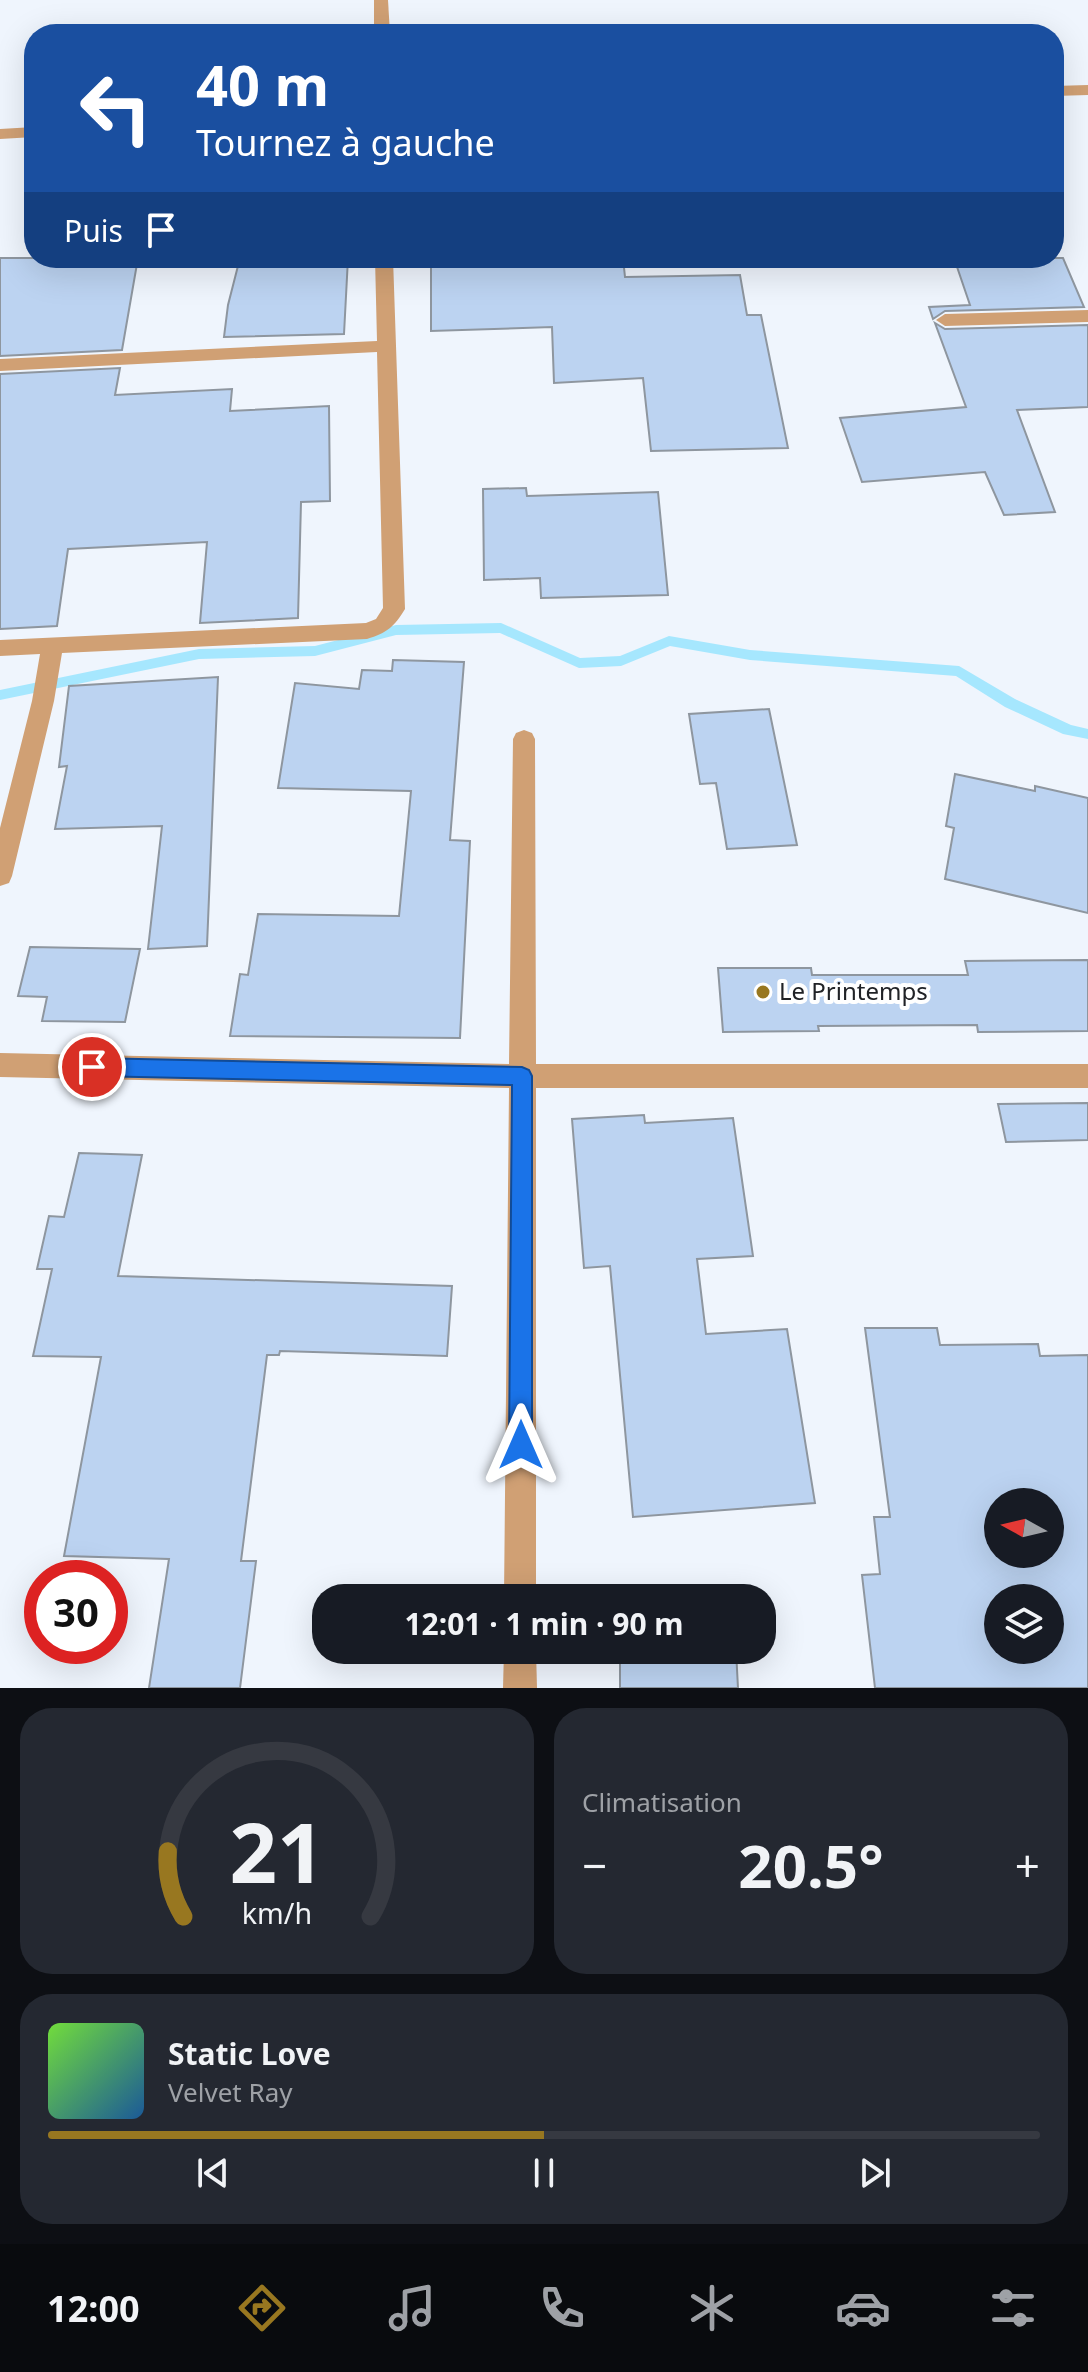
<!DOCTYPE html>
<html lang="fr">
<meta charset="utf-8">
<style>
body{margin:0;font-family:"Noto Sans",sans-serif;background:#242831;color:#f1f3f6;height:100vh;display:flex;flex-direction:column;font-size:30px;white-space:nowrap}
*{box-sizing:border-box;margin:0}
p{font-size:26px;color:#9ea1a6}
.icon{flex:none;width:44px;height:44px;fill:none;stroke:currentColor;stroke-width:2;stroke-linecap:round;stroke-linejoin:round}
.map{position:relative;height:1688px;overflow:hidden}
.side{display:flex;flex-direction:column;gap:20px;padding:20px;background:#0d0f14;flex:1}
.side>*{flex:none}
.guide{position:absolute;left:24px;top:24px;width:1040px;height:244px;border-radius:32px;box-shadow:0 8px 32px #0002;background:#1a4fa0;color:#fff;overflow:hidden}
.needle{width:52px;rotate:278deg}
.controls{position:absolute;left:984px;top:1488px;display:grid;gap:16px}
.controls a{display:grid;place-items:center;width:80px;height:80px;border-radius:50%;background:#171b24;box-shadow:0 8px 32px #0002;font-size:40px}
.speed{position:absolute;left:24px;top:1560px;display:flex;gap:16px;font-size:40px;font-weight:700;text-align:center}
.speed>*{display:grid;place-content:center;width:104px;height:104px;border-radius:50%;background:#171b24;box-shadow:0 8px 32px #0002;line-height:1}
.speed .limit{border:12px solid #d22;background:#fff;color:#111}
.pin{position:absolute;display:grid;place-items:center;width:68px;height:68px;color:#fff;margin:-34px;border:4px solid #fff;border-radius:50%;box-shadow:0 2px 8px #0007}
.me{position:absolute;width:88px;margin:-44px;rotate:0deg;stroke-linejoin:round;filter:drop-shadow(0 0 6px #0008)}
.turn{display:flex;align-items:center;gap:28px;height:168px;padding:0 40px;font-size:36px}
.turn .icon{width:104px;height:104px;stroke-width:2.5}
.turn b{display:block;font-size:56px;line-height:68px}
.then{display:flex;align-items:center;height:76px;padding:0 40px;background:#0003;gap:16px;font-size:30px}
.big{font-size:60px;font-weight:700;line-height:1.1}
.side .card{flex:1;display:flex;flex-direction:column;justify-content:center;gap:12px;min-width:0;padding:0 28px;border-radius:32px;background:#242831}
.side .dial{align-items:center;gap:0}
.dial svg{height:208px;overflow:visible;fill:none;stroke:#363941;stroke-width:7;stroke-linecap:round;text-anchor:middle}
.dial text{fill:#f1f3f6;stroke:none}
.song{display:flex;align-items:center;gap:24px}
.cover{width:96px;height:96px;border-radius:12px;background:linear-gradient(135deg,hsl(100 70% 55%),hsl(210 70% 35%))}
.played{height:8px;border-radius:4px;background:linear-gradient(90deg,#987720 50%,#363941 50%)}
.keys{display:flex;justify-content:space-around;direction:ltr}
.heat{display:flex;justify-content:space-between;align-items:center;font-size:44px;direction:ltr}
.side .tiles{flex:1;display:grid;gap:20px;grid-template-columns:1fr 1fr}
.card:last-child{grid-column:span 2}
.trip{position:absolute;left:312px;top:1584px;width:464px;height:80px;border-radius:32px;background:#171b24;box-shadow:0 8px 32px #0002;font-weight:700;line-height:80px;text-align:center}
.tabs{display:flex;height:128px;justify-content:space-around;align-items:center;background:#090b0e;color:#9ea1a6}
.tabs .icon{width:56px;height:56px}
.tabs .current{color:#987720}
.tabs b{font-size:36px;color:#f1f3f6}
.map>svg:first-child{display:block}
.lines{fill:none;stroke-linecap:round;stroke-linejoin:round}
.stream{fill:#a6e7fe;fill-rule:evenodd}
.building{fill:#bcd3f1;stroke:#8e969f;stroke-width:2;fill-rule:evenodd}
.street{fill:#d0a074;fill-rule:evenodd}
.route{fill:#1a73e8;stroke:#114b97;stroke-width:2}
.poi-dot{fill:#987720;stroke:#fff;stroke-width:3}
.labels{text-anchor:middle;stroke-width:8;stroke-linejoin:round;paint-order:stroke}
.poi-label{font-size:24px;fill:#202226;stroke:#fff;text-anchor:start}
</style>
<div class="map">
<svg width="1088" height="1688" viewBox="0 0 1088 1688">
<rect width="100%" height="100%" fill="#eff5fd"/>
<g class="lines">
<path class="stream" d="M 501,623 L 580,658 L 620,656 L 669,636 L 750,650 L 959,666 L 1015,699 L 1071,725 L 1088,729 L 1088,739 L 1063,734 L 1005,707 L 956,676 L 750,660 L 670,646 L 621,666 L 579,668 L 500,633 L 396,635 L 315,656 L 199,659 L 0,700 L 0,690 L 199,649 L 315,646 L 396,625 Z"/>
</g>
<g class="building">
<path d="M 0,258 L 138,258 L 122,350 L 0,356 Z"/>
<path d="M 240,258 L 348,258 L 344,334 L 224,337 L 228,305 Z"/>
<path d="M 431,258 L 623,258 L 625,277 L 740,275 L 747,315 L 761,315 L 788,448 L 651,451 L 643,378 L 554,383 L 552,327 L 431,331 Z"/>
<path d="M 954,258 L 1063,258 L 1084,307 L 945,311 L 933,319 L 929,307 L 970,305 Z"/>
<path d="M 935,323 L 945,329 L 1088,325 L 1088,407 L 1017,410 L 1055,512 L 1004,515 L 985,472 L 862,482 L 840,418 L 966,407 Z"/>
<path d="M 120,368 L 115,395 L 232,389 L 230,411 L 329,406 L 330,501 L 301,502 L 298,618 L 200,623 L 207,542 L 68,549 L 57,626 L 0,629 L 0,374 Z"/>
<path d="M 526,488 L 527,496 L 658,492 L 668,595 L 541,598 L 540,578 L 484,580 L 483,489 Z"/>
<path d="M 393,660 L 464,662 L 450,840 L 470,841 L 460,1038 L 230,1036 L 240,974 L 248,975 L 258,914 L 399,916 L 411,791 L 278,788 L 295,683 L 359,689 L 362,670 L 392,671 Z"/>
<path d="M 218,677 L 207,946 L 148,949 L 162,826 L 55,829 L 67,766 L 59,767 L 69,686 Z"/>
<path d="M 769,709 L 797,845 L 727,849 L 716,783 L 700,784 L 689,714 Z"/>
<path d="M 955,774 L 1035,791 L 1035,786 L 1088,798 L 1088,913 L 945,879 L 954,828 L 946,826 Z"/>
<path d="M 30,947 L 140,949 L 125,1022 L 42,1021 L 47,997 L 18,996 Z"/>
<path d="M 1088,960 L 1088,1031 L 978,1032 L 977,1025 L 818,1026 L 819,1031 L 723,1032 L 718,968 L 811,968 L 812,975 L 968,975 L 965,961 Z"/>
<path d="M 1088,1103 L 1088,1140 L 1006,1142 L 998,1104 Z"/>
<path d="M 644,1115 L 645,1123 L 733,1118 L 753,1256 L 697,1259 L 706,1334 L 787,1329 L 815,1503 L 633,1517 L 610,1266 L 584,1268 L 572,1119 Z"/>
<path d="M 79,1153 L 142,1155 L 118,1276 L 452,1286 L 447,1356 L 280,1351 L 279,1355 L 267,1355 L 241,1561 L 256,1561 L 240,1688 L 149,1688 L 169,1559 L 64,1556 L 101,1357 L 33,1356 L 52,1269 L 37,1269 L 49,1216 L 64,1217 Z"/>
<path d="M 865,1328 L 937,1328 L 940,1345 L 1038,1344 L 1040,1356 L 1088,1355 L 1088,1688 L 875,1688 L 862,1575 L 880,1574 L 874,1517 L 890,1517 ZM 998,1502 L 1050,1502 L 1050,1554 L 998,1554 ZM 998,1598 L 1050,1598 L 1050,1650 L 998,1650 Z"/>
<path d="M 620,1650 L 736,1650 L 738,1688 L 620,1688 Z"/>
</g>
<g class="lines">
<g class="street">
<path d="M 374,0 L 388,0 L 390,34 L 374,34 Z"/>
<path d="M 1088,85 L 1088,95 L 1054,96 L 1054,86 Z"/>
<path d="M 34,127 L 34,137 L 0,139 L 0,129 Z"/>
<path d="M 375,258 L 393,258 L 405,609 C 394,627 387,633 367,639 L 62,653 L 54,701 L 12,876 L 9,883 L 0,886 L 0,828 L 32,701 L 40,654 L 0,656 L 0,640 L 366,623 L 376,619 L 383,608 L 377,352 L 0,371 L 0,359 L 377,341 Z"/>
<path d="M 1088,310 L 1088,322 L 945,326 L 936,320 L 945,314 Z"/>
<path d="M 524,730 L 532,733 L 535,739 L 536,1064 L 1088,1064 L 1088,1088 L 536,1088 L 536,1598 L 504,1598 L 509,1088 L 0,1077 L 0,1053 L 509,1064 L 513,739 L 516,733 Z"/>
<path d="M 504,1650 L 536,1650 L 537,1688 L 503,1688 Z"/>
</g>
</g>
<path class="route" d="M 92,1058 L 522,1067 L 529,1070 L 532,1076 L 532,1445 L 529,1453 L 521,1456 L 513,1453 L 509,1445 L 512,1085 L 92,1076 L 85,1073 L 82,1067 L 85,1060 Z"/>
<circle class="poi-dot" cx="763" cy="992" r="8"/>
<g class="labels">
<g class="poi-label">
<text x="779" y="1000">Le Printemps</text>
</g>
</g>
</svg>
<div class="controls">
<a><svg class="needle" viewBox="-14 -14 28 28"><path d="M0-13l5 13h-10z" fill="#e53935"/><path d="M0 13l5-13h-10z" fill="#9ea1a6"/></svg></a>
<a><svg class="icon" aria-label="layers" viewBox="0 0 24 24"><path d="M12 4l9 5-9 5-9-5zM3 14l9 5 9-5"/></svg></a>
</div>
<div class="speed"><div class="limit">30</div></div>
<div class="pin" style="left:92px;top:1067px;background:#d93025"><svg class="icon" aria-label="arrive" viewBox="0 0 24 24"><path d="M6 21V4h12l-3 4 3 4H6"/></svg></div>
<svg class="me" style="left:521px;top:1445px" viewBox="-20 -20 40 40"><path d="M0-17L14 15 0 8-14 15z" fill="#1a73e8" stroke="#fff" stroke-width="4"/></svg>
<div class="trip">12:01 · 1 min · 90 m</div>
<div class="guide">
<div class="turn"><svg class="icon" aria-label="left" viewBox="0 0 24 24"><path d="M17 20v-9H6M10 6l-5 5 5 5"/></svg><div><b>40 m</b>Tournez à gauche</div></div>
<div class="then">Puis<svg class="icon" aria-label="arrive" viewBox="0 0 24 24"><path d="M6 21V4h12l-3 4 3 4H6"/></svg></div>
</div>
</div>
<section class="side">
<div class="tiles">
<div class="card dial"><svg viewBox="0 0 100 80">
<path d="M14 69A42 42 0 1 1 86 69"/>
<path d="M14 69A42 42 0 0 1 8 44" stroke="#987720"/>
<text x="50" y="56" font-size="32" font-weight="700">21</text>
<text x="50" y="72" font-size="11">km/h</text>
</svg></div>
<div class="card"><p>Climatisation</p>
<div class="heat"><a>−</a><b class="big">20.5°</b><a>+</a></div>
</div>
<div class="card">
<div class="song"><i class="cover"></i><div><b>Static Love</b><p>Velvet Ray</p></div></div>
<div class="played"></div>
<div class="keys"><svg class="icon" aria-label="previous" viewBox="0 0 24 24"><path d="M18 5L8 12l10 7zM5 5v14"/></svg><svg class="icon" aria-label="pause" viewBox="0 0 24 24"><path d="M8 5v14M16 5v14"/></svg><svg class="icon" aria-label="next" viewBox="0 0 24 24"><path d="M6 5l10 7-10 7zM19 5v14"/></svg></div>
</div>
</div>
</section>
<nav class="tabs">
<b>12:00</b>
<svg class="icon current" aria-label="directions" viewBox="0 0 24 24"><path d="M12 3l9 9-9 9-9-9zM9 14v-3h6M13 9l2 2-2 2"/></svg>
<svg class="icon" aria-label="music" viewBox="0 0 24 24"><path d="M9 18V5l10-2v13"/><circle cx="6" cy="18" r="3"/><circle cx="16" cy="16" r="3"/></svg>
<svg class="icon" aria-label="phone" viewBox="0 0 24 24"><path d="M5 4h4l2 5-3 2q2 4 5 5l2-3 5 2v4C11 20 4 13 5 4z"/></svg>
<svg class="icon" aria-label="climate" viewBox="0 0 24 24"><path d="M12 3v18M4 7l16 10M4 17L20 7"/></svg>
<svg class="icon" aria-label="car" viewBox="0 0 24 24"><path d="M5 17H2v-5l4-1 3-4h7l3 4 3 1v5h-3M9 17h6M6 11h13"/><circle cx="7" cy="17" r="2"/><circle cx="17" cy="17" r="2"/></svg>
<svg class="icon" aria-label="filters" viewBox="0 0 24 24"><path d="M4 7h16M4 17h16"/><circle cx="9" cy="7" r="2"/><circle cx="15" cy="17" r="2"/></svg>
</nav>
